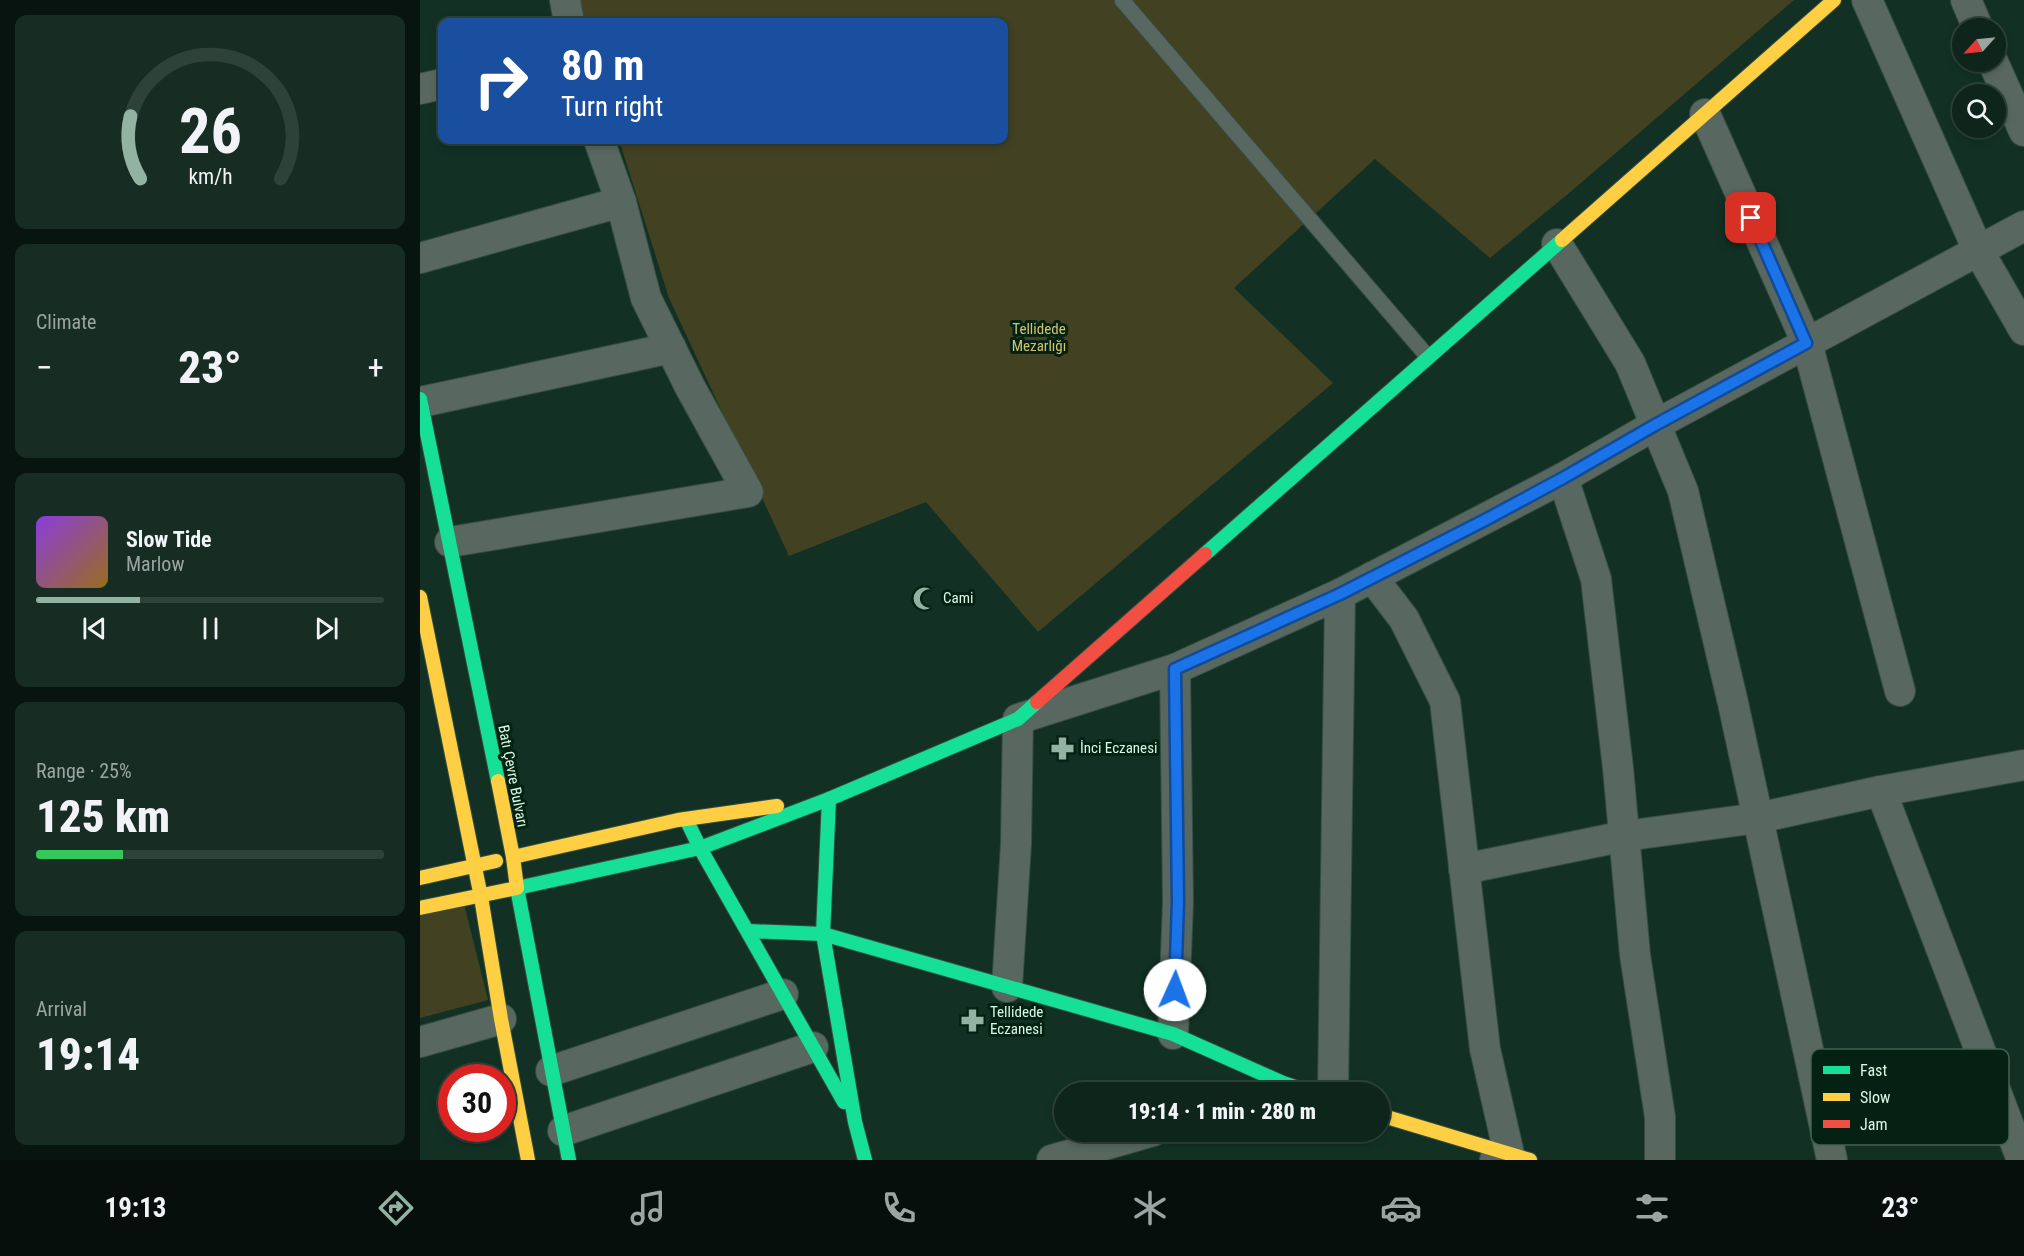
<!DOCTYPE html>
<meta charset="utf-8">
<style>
body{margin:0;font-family:"Roboto Condensed",sans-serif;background:#172d24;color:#f1f3f6;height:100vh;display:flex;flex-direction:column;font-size:22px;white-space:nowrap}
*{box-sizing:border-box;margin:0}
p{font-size:20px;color:#9ba5a3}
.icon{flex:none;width:33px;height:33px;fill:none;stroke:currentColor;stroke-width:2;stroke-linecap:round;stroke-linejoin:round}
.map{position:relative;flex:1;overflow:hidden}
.side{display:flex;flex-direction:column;gap:15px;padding:15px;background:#08140f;width:420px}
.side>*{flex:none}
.top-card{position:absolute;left:18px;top:18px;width:570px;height:126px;border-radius:12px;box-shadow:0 3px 9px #0003,0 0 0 2px #2e423a;background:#1a4fa0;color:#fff;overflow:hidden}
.needle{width:39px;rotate:243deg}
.controls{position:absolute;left:1532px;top:18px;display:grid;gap:12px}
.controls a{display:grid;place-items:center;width:54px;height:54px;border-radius:50%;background:#0e251b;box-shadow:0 3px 9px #0003,0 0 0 2px #2e423a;font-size:30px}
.speed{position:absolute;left:18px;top:1064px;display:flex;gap:12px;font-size:30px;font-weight:700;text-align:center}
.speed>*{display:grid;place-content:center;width:78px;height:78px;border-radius:50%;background:#0e251b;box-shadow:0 3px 9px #0003,0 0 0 2px #2e423a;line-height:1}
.speed .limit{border:9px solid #d22;background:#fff;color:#111}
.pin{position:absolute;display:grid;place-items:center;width:51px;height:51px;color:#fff;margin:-26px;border-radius:12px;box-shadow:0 3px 9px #0006}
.me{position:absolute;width:66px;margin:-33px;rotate:2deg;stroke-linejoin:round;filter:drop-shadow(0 0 4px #0008)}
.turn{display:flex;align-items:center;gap:21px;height:126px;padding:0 24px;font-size:27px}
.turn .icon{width:78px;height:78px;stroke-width:2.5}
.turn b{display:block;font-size:42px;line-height:51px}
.big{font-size:45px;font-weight:800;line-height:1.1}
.side .tile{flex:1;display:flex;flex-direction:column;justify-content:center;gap:9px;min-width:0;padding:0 21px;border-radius:12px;background:#172d24}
.side .dial{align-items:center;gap:0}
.dial svg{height:156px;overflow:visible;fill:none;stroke:#2e423a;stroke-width:7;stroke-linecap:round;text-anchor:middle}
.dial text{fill:#f1f3f6;stroke:none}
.song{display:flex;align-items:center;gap:18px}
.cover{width:72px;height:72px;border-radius:9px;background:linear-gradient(135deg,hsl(270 70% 55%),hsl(40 70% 35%))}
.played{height:6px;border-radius:3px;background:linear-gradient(90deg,#92b3a1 30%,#2e423a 30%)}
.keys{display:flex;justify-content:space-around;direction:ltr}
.heat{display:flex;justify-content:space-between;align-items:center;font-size:33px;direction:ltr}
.charge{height:9px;border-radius:4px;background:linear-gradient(90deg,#34c759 25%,#2e423a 0)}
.trip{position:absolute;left:634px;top:1082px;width:336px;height:60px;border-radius:30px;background:#0e251b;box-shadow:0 3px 9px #0003,0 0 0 2px #2e423a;font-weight:800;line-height:60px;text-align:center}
.dock{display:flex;height:96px;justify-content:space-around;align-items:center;background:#060f0b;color:#9ba5a3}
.dock .icon{width:42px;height:42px}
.dock .current{color:#92b3a1}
.dock b{font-size:27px;color:#f1f3f6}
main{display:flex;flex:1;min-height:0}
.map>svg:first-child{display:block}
.green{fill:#424122}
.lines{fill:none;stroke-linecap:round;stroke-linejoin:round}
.lane-casing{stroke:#344e42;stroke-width:17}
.street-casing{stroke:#344e42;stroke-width:32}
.fast-casing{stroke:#344e42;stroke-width:16}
.slow-casing{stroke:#344e42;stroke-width:16}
.jam-casing{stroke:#344e42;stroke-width:16}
.lane{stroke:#586760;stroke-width:15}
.street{stroke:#586760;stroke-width:30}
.fast{stroke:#16e098;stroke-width:14}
.slow{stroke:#ffcf43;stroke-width:14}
.jam{stroke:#f24e42;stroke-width:14}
.route-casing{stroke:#114b97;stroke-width:15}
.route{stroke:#1a73e8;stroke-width:10}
.labels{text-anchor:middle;stroke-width:6;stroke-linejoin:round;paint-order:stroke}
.park-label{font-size:15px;fill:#d5c36c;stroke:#052113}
.poi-label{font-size:15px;fill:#d7f9e4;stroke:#052113;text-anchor:start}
.street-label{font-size:15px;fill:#d7f9e4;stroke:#052113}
.key{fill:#052113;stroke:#446252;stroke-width:1.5}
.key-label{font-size:16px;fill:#d7f9e4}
</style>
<main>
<section class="side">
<div class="tile dial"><svg viewBox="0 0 100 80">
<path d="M14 69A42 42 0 1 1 86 69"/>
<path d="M14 69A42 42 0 0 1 9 37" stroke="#92b3a1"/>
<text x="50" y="56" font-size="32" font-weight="700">26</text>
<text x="50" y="72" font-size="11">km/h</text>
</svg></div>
<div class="tile"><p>Climate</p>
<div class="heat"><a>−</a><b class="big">23°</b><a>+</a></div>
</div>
<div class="tile">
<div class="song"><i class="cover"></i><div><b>Slow Tide</b><p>Marlow</p></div></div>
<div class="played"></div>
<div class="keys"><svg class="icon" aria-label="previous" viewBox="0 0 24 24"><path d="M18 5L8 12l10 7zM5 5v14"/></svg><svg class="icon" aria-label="pause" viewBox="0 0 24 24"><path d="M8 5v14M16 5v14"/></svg><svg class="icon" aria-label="next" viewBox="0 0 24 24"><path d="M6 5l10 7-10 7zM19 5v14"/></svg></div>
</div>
<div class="tile"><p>Range · 25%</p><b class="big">125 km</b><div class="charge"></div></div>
<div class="tile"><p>Arrival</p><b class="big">19:14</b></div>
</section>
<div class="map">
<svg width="1604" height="1160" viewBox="0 0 1604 1160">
<rect width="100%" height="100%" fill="#123124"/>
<g class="green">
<path d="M 155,0 L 1374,0 L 1148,194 L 1070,258 L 955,159 L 814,288 L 913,383 L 618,632 L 506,502 L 369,556 L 249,298 L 199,140 L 584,140 L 584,22 L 162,22 Z"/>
<path d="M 43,900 L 68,1000 L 0,1018 L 0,911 Z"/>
</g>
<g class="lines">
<defs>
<path id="lane" d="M 702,0 L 1008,357"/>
<g id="street">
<path d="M 145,0 L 149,22"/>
<path d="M 1447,0 L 1558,250 L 1604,330"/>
<path d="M 1546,0 L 1558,28"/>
<path d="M 1573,62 L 1604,131"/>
<path d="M 0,89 L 22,84"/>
<path d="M 1285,114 L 1387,343 L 1480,691"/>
<path d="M 1137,244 L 1210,363 L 1263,491 L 1313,703 L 1412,1160"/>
<path d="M 0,258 L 201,202"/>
<path d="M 1,402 L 251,348"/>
<path d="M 1143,478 L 1176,579 L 1198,768 L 1215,955 L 1240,1117 L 1240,1160"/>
<path d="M 30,542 L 328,492 L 270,387 L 226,298 L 201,202 L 179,140"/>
<path d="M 952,577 L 984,619 L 1025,701 L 1065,1049 L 1089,1154 L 1075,1160"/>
<path d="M 755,669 L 920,594"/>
<path d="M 1461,791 L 1602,1160"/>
<path d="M 1044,869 L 1205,836 L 1338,818 L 1461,791 L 1604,765"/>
<path d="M 587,987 L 596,844 L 598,719 L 755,669 L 758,902 L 753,1034"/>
<path d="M 0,1042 L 81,1019"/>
<path d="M 131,1071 L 363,994"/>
<path d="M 913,1092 L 920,594 L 1143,478 L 1235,425 L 1604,226"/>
<path d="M 143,1131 L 393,1047"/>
<path d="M 632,1160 L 733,1131"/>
</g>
<g id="fast">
<path d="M 0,399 L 78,781"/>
<path d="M 785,554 L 1142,240"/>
<path d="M 409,799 L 403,934 L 435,1122 L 445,1160"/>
<path d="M 266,819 L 280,848 L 424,1102"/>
<path d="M 328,931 L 403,934 L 753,1034 L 863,1083 L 890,1092"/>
<path d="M 149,1160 L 97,888 L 280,848 L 409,799 L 598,719 L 617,702"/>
</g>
<g id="slow">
<path d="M 1142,240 L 1414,0"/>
<path d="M 0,597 L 61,897"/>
<path d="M 93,857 L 258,820 L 357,806"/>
<path d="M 0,878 L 76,861"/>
<path d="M 61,897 L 81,1019 L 108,1160"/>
<path d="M 0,908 L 97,888 L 93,857 L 78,781"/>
<path d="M 960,1115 L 1110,1160"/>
</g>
<path id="jam" d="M 617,702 L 785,554"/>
</defs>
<use href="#lane" class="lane-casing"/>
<use href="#street" class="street-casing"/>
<use href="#fast" class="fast-casing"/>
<use href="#slow" class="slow-casing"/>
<use href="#jam" class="jam-casing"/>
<use href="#lane" class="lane"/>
<use href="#street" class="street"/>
<use href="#fast" class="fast"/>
<use href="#slow" class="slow"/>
<use href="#jam" class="jam"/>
</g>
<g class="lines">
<defs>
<path id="route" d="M 755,990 L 758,902 L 755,669 L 920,594 L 1065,520 L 1143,478 L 1235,425 L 1386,343 L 1331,218"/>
</defs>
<use href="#route" class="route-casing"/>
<use href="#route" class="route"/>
</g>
<defs>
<symbol id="mosque-bare" viewBox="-9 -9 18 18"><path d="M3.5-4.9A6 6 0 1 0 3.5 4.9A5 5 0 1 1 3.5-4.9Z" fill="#92b3a1" stroke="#052113" stroke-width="2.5" paint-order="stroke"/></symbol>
<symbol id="pharmacy-bare" viewBox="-9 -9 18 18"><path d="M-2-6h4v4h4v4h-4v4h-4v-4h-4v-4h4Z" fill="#92b3a1" stroke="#052113" stroke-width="2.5" paint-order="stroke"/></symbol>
</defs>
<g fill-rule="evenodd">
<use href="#mosque-bare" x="488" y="582" width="33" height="33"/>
<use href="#pharmacy-bare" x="626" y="732" width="33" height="33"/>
<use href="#pharmacy-bare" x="536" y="1004" width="33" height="33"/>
</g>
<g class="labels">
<g class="park-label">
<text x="619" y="334">Tellidede<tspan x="619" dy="17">Mezarlığı</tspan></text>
</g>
<g class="poi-label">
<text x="523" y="603">Cami</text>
<text x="660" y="753">İnci Eczanesi</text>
<text x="570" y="1017">Tellidede<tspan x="570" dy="17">Eczanesi</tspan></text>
</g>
<g class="street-label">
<text transform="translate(93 776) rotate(79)" y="5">Batı Çevre Bulvarı</text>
</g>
</g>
<rect x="1391" y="1049" width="198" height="96" rx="9" class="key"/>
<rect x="1403" y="1066" width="27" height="8" fill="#16e098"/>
<rect x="1403" y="1093" width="27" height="8" fill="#ffcf43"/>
<rect x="1403" y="1120" width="27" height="8" fill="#f24e42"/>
<g class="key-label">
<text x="1440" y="1076">Fast</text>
<text x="1440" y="1103">Slow</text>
<text x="1440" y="1130">Jam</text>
</g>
</svg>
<div class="controls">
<a><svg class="needle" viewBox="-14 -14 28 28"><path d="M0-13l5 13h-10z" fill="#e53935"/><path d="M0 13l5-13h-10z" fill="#9ba5a3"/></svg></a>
<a><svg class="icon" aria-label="search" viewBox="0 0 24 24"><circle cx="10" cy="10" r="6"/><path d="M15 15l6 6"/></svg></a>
</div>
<div class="speed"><div class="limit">30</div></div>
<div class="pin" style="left:1331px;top:218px;background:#d93025"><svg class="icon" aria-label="arrive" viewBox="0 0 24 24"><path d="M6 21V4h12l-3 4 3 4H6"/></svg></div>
<svg class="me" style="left:755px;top:990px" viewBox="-20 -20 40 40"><circle r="19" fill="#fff"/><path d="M0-13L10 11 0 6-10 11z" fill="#1a73e8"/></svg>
<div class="trip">19:14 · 1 min · 280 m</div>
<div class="top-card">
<div class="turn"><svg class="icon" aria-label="right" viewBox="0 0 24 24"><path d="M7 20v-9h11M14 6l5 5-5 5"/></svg><div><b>80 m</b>Turn right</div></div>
</div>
</div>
</main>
<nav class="dock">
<b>19:13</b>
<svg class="icon current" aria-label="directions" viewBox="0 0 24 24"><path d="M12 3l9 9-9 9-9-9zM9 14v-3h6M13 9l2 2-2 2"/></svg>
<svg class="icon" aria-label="music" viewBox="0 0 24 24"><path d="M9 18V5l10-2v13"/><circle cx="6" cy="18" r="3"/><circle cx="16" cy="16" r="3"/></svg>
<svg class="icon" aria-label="phone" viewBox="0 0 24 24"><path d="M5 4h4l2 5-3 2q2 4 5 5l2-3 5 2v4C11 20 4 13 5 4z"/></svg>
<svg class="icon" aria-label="climate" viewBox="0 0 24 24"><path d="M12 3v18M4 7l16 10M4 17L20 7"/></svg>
<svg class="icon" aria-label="car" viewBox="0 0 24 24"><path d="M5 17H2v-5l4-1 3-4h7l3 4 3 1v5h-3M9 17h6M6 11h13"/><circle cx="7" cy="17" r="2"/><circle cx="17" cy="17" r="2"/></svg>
<svg class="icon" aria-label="filters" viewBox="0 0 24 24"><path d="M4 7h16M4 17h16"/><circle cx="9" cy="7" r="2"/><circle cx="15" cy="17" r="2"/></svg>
<b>23°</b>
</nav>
